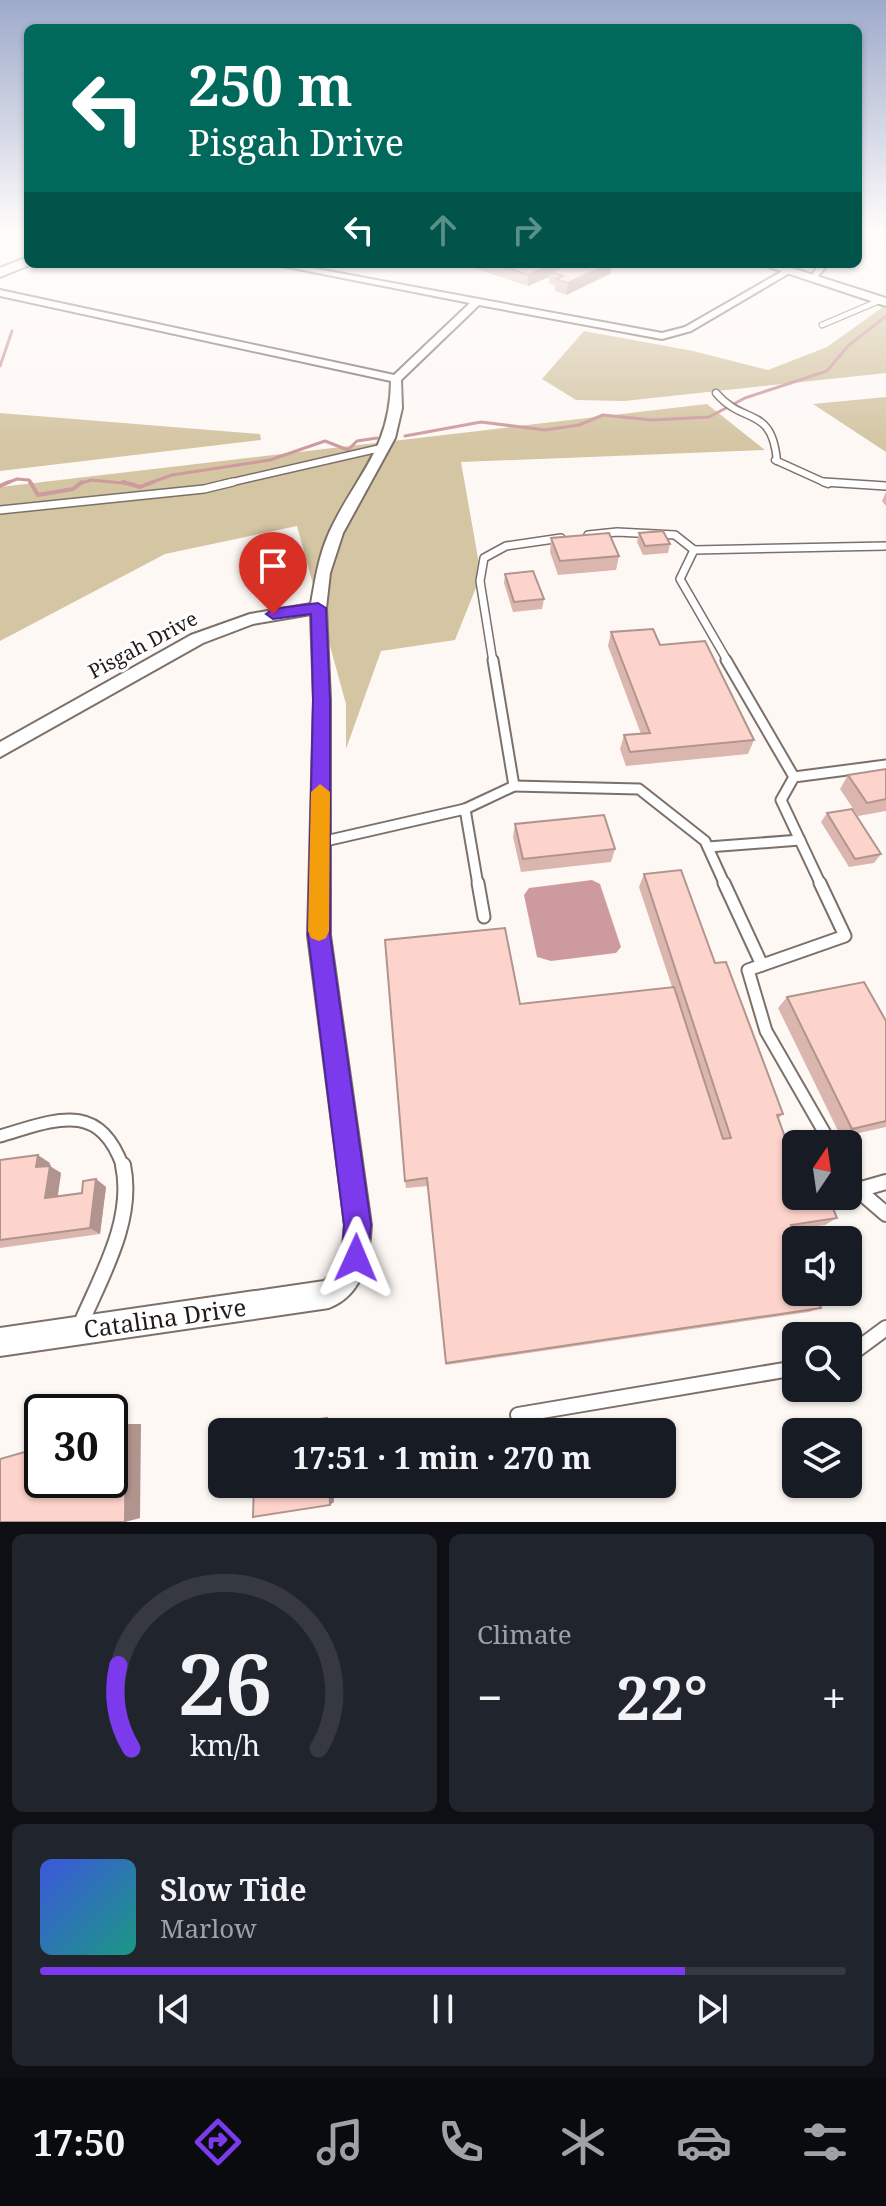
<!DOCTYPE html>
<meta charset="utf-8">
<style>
body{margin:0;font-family:"Noto Serif",serif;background:#20242c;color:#f1f3f6;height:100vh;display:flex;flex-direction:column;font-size:30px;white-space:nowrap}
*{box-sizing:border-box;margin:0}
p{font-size:26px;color:#9ea1a6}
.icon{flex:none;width:44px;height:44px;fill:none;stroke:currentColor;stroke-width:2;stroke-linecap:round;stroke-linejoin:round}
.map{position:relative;height:1522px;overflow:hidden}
.sheet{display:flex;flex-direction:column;gap:12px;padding:12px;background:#0d0f14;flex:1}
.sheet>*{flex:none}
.guide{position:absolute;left:24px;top:24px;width:838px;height:244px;border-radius:12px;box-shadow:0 2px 6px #0004;background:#00695c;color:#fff;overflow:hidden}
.needle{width:52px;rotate:13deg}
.buttons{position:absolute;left:782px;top:1130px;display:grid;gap:16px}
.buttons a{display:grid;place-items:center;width:80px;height:80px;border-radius:12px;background:#171b24;box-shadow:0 2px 6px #0004;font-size:40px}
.speed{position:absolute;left:24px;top:1394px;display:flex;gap:16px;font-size:40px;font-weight:700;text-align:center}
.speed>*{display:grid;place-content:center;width:104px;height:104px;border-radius:50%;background:#171b24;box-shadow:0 2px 6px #0004;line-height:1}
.speed .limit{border:4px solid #111;border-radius:12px;background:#fff;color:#111}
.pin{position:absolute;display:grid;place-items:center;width:68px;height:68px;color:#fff;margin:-82px -34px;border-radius:50% 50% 50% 0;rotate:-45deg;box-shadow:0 0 8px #0007}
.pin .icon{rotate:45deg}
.me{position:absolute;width:88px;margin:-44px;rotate:1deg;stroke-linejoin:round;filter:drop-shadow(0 0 6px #0008)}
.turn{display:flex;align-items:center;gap:28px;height:168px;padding:0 32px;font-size:36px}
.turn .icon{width:104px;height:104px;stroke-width:2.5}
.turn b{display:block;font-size:56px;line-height:68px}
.lanes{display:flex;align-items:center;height:76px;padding:0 32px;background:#0003;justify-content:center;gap:40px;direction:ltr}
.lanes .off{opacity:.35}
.big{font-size:60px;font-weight:700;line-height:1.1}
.sheet .widget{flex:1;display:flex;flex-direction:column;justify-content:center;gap:12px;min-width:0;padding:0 28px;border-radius:12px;background:#20242c}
.sheet .dial{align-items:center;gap:0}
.dial svg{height:208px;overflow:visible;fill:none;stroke:#363941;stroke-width:7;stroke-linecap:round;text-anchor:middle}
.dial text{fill:#f1f3f6;stroke:none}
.song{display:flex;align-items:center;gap:24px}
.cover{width:96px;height:96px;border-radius:12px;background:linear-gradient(135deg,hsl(230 70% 55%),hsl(170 70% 35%))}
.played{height:8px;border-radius:4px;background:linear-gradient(90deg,#7c3aed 80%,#363941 80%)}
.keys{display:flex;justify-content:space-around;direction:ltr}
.heat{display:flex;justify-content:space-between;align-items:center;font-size:44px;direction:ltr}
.sheet .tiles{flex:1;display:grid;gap:12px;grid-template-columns:1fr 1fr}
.widget:last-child{grid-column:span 2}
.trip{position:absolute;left:208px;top:1418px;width:468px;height:80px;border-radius:12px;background:#171b24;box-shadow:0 2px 6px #0004;font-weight:700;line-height:80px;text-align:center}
.tabs{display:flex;height:128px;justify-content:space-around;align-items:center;background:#090b0e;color:#9ea1a6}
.tabs .icon{width:56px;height:56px}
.tabs .active{color:#7c3aed}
.tabs b{font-size:36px;color:#f1f3f6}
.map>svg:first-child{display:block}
.green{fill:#d4c5a3}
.water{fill:#cd9b9f}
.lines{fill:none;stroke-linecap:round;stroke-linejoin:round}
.stream-far1{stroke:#cd9b9f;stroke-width:3}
.stream{stroke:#cd9b9f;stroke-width:4}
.lane-far5-casing{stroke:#7d7069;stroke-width:7}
.lane-far4-casing{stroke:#7d7069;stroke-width:9}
.lane-far3-casing{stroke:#7d7069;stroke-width:10}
.lane-far2-casing{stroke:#7d7069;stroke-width:13}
.lane-far1-casing{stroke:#7d7069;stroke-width:15}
.lane-casing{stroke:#7d7069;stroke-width:18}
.street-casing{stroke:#7d7069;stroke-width:4}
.secondary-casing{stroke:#7d7069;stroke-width:4}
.lane-far5{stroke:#fff;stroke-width:5}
.lane-far4{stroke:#fff;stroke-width:6}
.lane-far3{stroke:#fff;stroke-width:7}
.lane-far2{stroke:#fff;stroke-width:9}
.lane-far1{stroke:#fff;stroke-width:11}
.lane{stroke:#fff;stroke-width:14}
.street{fill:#fff;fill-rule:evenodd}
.secondary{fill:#fff;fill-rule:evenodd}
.wall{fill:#dab6af}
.shaded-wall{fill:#b1948e}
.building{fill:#fdd4cb;stroke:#b1948e;stroke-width:2}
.route{fill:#7c3aed;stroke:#51269a;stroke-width:2}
.slow{fill:#f59e0b}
.labels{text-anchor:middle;stroke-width:6;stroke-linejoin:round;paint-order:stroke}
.street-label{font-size:20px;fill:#211c19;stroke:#fff}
.near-street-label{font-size:24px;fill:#211c19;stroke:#fff}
</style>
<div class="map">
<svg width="886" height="1522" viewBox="0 0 886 1522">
<rect width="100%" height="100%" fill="#fef8f5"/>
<g class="green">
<path d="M 883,307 L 886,309 L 886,373 L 624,401 L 576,400 L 542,379 L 584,331 L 693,351 L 768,370 L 827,347 Z"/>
<path d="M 886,397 L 886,452 L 813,404 Z"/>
<path d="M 707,404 L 765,450 L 461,462 L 481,575 L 455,640 L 381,651 L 346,749 L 346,704 L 297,526 L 165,554 L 0,641 L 0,487 Z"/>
<path d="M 0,413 L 260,434 L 261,440 L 0,471 Z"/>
</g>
<path class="water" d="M 592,880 L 600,884 L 621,947 L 616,953 L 551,961 L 537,957 L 524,895 L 529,888 Z"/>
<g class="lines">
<g class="stream-far1">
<path d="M 0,366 L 12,331"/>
<path d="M 405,436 L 481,422 L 545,430 L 579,425 L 603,415 L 652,420 L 709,417 L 745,398 L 827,371 L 848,346 L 886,316"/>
<path d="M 4,484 L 17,479 L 29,480 L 32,484"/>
<path d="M 79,484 L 91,480 L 133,484"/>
<path d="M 147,484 L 172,475 L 270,460 L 325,441 L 348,450 L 357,441 L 377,438"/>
</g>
<g class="stream">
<path d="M 30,482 L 38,495 L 73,489 L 82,482"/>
<path d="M 123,482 L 140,487 L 153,482"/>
<path d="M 0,486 L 9,482"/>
</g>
<defs>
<path id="lane-far5" d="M 822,325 L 881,300"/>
<g id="lane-far4">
<path d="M 716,393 C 744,426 772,405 777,461"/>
<path d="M 775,460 L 828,484"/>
<path d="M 224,484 L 385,447"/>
</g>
<g id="lane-far3">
<path d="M 824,482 L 886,486"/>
<path d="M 0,510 L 204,489 L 233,482"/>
<path d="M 588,535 L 617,532 L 675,535 L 694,550"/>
<path d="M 493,662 L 480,581 L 484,558 L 506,546 L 561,538"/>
<path d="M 728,662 L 680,579 L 694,550 L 886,546"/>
</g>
<g id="lane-far2">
<path d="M 726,660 L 794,777"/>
<path d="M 514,786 L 639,789 L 705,841 L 725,885"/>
<path d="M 465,809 L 478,885"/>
<path d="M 321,842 L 465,809 L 514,786 L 493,660"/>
<path d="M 708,847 L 800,840"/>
<path d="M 821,885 L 781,800 L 794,777 L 886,765"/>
</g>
<g id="lane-far1">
<path d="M 478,883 L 484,917"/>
<path d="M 724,883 L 762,965"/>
<path d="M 820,883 L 845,936 L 748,970 L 766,1031 L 831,1144"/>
<path d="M 0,1136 C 55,1120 99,1099 123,1167"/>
</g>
<g id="lane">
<path d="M 848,1173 L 858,1190 L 886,1214"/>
<path d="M 858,1190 L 886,1182"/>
<path d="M 79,1328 C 100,1278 135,1221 123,1165"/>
<path d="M 848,1356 L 886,1328"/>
<path d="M 518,1415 L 796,1368"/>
</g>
<g id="street">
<path d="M 272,264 L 290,264 L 662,333 L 685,327 L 786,269 L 793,271 L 691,331 L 662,339 L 479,305 L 401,380 L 402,408 L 395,438 L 343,533 L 330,573 L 326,608 L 330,700 L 330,935 L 371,1225 C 369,1259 364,1294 329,1308 L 0,1356 L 0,1328 L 324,1281 C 343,1266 343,1247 345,1225 L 308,935 L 314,700 L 311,614 L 253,624 L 203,643 L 0,757 L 0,742 L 191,635 L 250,614 L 311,604 C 315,580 319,555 329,533 C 356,474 390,451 391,381 L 0,296 L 0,290 L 394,375 L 470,303 Z"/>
<path d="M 819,264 L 828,264 L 815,280 L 809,280 Z"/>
</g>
<g id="secondary">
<path d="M 28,257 L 28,264 L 32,264 L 0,277 L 0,268 Z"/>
<path d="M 760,264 L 779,264 L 886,298 L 886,306 Z"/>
</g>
</defs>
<use href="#lane-far5" class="lane-far5-casing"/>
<use href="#lane-far4" class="lane-far4-casing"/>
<use href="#lane-far3" class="lane-far3-casing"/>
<use href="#lane-far2" class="lane-far2-casing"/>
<use href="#lane-far1" class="lane-far1-casing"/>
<use href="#lane" class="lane-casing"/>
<use href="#street" class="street-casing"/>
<use href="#secondary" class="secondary-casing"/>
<use href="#lane-far5" class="lane-far5"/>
<use href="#lane-far4" class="lane-far4"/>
<use href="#lane-far3" class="lane-far3"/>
<use href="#lane-far2" class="lane-far2"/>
<use href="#lane-far1" class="lane-far1"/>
<use href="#lane" class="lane"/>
<use href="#street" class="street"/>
<use href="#secondary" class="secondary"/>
</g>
<g class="wall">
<path d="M 474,264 L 612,264 L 610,274 L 566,295 L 555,291 L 555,286 L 549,283 L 549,277 L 528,286 L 474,268 Z"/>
<path d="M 886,492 L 886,506 L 882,501 Z"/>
<path d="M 639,533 L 670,544 L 668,553 L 643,555 L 637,542 Z"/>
<path d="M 551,538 L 619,556 L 616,570 L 558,575 L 550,552 Z"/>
<path d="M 505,574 L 544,599 L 542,609 L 513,612 L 504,583 Z"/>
<path d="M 611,632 L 660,645 L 754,740 L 748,754 L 626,766 L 620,749 L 624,735 L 641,734 L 608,646 Z"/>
<path d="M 886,769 L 886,811 L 858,816 L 840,789 L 848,775 Z"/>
<path d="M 827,813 L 881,854 L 874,863 L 849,867 L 821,822 Z"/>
<path d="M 515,824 L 615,849 L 611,862 L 521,872 L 513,837 Z"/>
<path d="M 644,874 L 715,963 L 783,1114 L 778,1119 L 789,1148 L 837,1218 L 825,1225 L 793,1229 L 821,1308 L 809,1312 L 446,1365 L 428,1186 L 406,1188 L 405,1181 L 520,1004 L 672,987 L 639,887 Z"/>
<path d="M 787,997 L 886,1021 L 886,1127 L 841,1137 L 778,1008 Z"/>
<path d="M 0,1160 L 50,1163 L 49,1166 L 61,1173 L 58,1196 L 82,1193 L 96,1179 L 106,1187 L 100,1234 L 0,1248 Z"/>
</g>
<g class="shaded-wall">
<path d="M 554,264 L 559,264 L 558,273 L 550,272 L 549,277 L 528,286 L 528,275 Z"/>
<path d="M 609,264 L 612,264 L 610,274 L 566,295 L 568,283 Z"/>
<path d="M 38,1155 L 50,1163 L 48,1175 L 36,1167 Z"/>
<path d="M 50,1166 L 61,1173 L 56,1205 L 45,1198 Z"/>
<path d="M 96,1179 L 106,1187 L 100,1234 L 90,1228 Z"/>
<path d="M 327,1418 L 331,1418 L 332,1432 L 328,1432 Z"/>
<path d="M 126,1424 L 141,1424 L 140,1518 L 125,1522 Z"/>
<path d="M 329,1484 L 333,1484 L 334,1502 L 330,1505 Z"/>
</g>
<g class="building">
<path d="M 496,264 L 554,264 L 528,275 Z"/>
<path d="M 567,264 L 609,264 L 568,283 L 556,279 L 563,276 L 550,272 Z"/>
<path d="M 663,531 L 670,544 L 645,546 L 639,533 Z"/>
<path d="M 609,533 L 619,556 L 560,561 L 551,538 Z"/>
<path d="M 533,571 L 544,599 L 514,602 L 505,574 Z"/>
<path d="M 653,629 L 660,645 L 705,641 L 754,740 L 630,752 L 624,735 L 650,733 L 611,632 Z"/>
<path d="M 886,769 L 886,799 L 867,803 L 848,775 Z"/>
<path d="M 852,809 L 881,854 L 855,859 L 827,813 Z"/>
<path d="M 604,815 L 615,849 L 523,859 L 515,824 Z"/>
<path d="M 681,870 L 715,963 L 726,962 L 783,1114 L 777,1115 L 789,1148 L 796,1148 L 796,1196 L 828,1196 L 837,1218 L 791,1225 L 797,1240 L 796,1292 L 815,1292 L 821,1308 L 446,1363 L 427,1178 L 405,1181 L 385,940 L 505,928 L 520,1004 L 674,987 L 723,1139 L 731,1138 L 644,874 Z"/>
<path d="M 864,982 L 886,1021 L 886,1121 L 852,1129 L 787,997 Z"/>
<path d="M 38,1155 L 36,1167 L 50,1166 L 45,1198 L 82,1193 L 83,1181 L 96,1179 L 90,1228 L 0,1240 L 0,1160 Z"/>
<path d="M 327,1418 L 328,1432 L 255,1432 L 255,1429 Z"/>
<path d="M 126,1424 L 125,1522 L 0,1522 L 0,1459 L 42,1447 L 42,1480 L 110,1480 L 110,1428 Z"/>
<path d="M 254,1484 L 329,1484 L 330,1505 L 253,1517 Z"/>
</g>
<linearGradient id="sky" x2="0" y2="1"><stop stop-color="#9daacb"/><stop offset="0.52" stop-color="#fffcfa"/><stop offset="1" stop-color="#fffcfa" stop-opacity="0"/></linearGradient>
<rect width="886" height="444" fill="url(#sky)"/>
<path class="route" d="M 318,603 L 326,608 L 330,700 L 330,935 L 371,1225 L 366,1267 L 356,1271 L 346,1267 L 342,1258 L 344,1225 L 308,935 L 313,700 L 311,614 L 273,619 L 266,614 L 273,609 Z"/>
<path class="slow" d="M 320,784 L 330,792 L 329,931 L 326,938 L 319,941 L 311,938 L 308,931 L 311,792 Z"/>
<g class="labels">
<g class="street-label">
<text transform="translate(143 645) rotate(-28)" y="7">Pisgah Drive</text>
</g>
<g class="near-street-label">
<text transform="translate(165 1319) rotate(-8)" y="8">Catalina Drive</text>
</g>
</g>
</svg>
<div class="buttons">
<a><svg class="needle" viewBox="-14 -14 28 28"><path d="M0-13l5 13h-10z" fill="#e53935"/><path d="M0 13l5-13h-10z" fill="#9ea1a6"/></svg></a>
<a><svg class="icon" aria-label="sound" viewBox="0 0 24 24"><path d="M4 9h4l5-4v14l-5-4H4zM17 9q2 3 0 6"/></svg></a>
<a><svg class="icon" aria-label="search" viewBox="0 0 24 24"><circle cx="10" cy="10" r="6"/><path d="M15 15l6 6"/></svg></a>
<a><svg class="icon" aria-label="layers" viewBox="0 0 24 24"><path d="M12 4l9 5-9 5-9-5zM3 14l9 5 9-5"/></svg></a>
</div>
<div class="speed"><div class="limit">30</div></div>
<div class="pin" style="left:273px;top:614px;background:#d93025"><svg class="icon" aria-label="arrive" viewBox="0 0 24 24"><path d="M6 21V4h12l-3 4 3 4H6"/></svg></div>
<svg class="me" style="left:356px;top:1258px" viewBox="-20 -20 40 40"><path d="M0-17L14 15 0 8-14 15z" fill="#7c3aed" stroke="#fff" stroke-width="4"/></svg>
<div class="trip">17:51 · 1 min · 270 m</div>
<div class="guide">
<div class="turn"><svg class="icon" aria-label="left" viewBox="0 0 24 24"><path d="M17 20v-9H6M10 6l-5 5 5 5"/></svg><div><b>250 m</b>Pisgah Drive</div></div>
<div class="lanes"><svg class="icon" aria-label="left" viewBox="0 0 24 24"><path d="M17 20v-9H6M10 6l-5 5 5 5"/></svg><svg class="icon off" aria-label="ahead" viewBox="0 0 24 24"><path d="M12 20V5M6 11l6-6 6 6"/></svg><svg class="icon off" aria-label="right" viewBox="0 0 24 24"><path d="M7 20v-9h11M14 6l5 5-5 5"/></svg></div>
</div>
</div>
<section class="sheet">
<div class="tiles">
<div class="widget dial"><svg viewBox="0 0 100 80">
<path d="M14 69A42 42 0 1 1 86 69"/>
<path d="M14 69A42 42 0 0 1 9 37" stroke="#7c3aed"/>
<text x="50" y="56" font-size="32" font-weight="700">26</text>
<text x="50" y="72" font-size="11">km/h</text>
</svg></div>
<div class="widget"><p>Climate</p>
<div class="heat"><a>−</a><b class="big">22°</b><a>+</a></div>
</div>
<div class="widget">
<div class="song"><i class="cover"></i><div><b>Slow Tide</b><p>Marlow</p></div></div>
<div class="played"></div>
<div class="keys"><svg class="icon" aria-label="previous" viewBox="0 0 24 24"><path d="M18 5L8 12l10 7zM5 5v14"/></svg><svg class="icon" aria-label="pause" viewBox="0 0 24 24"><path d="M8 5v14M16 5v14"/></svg><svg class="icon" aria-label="next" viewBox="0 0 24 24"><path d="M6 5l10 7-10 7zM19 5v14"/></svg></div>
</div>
</div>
</section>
<nav class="tabs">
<b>17:50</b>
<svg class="icon active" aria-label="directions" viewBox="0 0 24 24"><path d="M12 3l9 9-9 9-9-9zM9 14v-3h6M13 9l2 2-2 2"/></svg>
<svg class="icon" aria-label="music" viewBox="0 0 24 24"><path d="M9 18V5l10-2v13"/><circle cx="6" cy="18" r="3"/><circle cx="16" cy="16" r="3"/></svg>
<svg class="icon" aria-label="phone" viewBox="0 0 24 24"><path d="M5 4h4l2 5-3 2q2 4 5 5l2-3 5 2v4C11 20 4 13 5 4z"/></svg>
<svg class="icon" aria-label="climate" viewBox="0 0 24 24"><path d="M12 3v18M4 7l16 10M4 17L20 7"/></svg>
<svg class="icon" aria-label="car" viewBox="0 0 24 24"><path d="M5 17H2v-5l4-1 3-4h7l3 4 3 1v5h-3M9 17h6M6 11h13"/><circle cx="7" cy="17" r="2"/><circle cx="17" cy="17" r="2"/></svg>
<svg class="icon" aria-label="filters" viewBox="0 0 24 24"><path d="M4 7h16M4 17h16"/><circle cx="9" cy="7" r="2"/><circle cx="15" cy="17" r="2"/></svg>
</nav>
